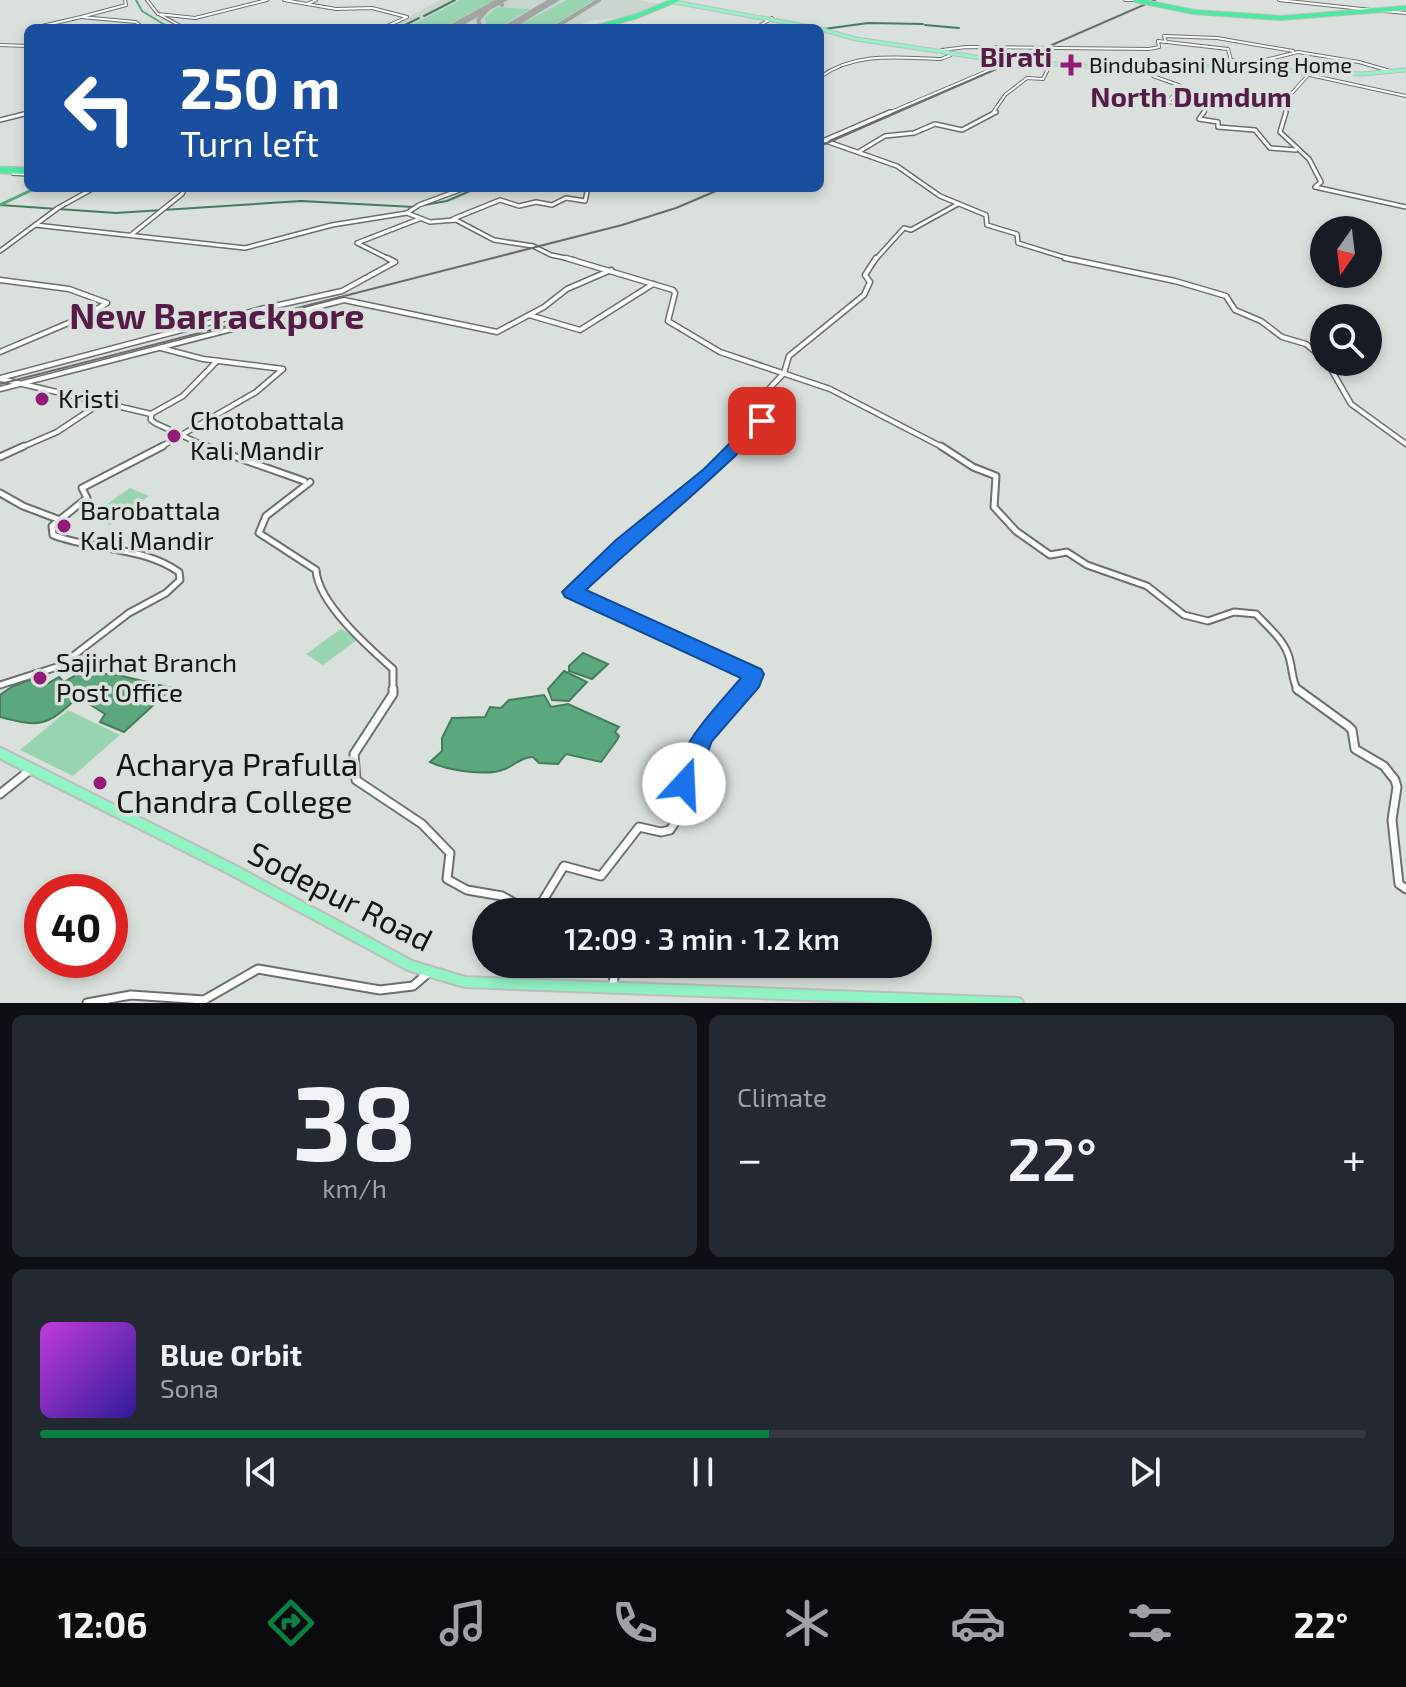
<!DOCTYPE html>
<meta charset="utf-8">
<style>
body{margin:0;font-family:"Exo 2",sans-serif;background:#242831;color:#f1f3f6;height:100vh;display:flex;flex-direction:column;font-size:30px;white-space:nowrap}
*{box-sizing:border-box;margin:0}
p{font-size:26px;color:#9ea1a6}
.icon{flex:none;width:44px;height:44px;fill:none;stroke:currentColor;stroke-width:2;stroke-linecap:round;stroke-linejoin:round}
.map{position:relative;height:1003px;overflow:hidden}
.panel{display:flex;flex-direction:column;gap:12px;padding:12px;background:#0d0f14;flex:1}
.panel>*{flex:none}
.banner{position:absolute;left:24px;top:24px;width:800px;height:168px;border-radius:12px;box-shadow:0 4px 12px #0003;background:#1a4fa0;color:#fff;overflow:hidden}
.needle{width:52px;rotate:194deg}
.tools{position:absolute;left:1310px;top:216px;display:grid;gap:16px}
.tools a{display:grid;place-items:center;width:72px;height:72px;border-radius:50%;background:#171b24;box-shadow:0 4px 12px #0003;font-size:40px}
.speed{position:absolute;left:24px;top:874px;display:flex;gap:16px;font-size:40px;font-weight:700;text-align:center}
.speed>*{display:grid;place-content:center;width:104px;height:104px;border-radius:50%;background:#171b24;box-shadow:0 4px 12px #0003;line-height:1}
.speed .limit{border:12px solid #d22;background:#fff;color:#111}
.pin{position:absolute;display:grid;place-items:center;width:68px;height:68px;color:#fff;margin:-34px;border-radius:16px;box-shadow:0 4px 12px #0006}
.me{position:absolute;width:88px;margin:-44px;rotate:20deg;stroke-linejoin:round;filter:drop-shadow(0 0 6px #0008)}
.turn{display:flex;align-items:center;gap:28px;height:168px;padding:0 24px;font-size:36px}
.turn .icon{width:104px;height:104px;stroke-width:2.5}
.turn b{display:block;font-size:56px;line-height:68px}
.big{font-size:60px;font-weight:600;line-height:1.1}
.panel .widget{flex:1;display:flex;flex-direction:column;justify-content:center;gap:12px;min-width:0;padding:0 28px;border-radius:12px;background:#242831}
.panel .dial{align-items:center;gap:0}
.dial b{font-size:104px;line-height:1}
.song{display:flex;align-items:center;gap:24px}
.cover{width:96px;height:96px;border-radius:12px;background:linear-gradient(135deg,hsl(290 70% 55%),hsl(250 70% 35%))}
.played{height:8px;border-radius:4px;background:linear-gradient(90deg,#0b8043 55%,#363941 55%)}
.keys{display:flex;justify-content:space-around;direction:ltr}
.heat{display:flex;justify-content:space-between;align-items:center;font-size:44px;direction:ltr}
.panel .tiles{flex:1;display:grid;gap:12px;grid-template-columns:1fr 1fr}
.widget:last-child{grid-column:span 2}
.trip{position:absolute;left:472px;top:898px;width:460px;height:80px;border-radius:40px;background:#171b24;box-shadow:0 4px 12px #0003;font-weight:600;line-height:80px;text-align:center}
.tab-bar{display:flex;height:128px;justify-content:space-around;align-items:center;background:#090b0e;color:#9ea1a6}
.tab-bar .icon{width:56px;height:56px}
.tab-bar .on{color:#0b8043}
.tab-bar b{font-size:36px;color:#f1f3f6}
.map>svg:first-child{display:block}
.built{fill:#c9d6ce}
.green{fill:#99d4b1}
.water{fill:#5ba87e;stroke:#457c5e;stroke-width:2}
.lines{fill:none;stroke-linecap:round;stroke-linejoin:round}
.stream{stroke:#457c5e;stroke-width:2}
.canal-far1{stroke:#5ba87e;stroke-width:2}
.canal{stroke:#5ba87e;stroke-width:3}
.taxiway{stroke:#a2a6a3;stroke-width:4}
.runway{fill:#a2a6a3;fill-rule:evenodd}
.minor-far4-casing{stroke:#6b706d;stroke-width:4}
.minor-far3-casing{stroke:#6b706d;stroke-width:6}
.minor-far2-casing{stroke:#6b706d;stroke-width:7}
.minor-far1-casing{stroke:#6b706d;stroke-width:9}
.minor-casing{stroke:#6b706d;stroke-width:11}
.major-far1-casing{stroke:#bdbdbd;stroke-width:5}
.major-casing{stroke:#bdbdbd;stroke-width:14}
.highway-far1-casing{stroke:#bdbdbd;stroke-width:6}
.highway-casing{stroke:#bdbdbd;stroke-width:9}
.minor-far4{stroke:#fff;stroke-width:2}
.minor-far3{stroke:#fff;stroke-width:3}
.minor-far2{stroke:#fff;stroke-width:4}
.minor-far1{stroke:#fff;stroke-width:5}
.minor{stroke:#fff;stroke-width:7}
.major-far1{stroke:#91f4c5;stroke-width:3}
.major{stroke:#91f4c5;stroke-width:10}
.highway-far1{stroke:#47ec9f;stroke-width:4}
.highway{stroke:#47ec9f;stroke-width:6}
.rail{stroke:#696c6a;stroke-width:2}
.major-bridge-casing{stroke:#bdbdbd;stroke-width:5;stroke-linecap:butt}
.highway-bridge-casing{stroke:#bdbdbd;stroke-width:6;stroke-linecap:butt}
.major-bridge{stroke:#91f4c5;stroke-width:3}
.highway-bridge{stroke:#47ec9f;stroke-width:4}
.route{fill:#1a73e8;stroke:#114b97;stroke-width:2}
.poi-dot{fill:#921b79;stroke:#dae0dc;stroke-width:3}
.labels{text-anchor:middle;stroke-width:7;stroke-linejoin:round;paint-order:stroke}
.far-poi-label{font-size:22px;fill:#131513;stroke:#dae0dc;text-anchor:start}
.poi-label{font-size:26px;fill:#131513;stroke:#dae0dc;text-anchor:start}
.far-district-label{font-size:28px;font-weight:bold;fill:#541c46;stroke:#dae0dc}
.near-poi-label{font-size:32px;fill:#131513;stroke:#dae0dc;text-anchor:start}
.near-street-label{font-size:32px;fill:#131513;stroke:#dae0dc}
.far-town-label{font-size:36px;font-weight:bold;fill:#541c46;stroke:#dae0dc}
</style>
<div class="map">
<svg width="1406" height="1003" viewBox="0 0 1406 1003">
<rect width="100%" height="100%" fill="#dae0dc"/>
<path class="built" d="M 440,0 L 639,0 L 661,4 L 629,17 L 593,20 L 572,28 L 388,28 Z"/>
<g class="green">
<path d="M 461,0 L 495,0 L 442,28 L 406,28 Z"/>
<path d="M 567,0 L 594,0 L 549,28 L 520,28 L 521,24 Z"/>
<path d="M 497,7 L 530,9 L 498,28 L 487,28 L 485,18 Z"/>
<path d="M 130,488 L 149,496 L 110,525 L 94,518 L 102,513 L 100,509 Z"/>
<path d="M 341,629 L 358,639 L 323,665 L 306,654 Z"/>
<path d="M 68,710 L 120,735 L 73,776 L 20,750 Z"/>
</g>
<g class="water">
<path d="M 583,653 L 608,664 L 592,679 L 569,671 L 569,666 Z"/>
<path d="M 564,671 L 587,682 L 569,701 L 552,700 L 548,689 Z"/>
<path d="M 81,672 L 118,675 L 172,688 L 124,732 L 100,722 L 105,714 L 81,699 L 80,694 L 64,682 Z"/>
<path d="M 59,677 L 78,697 C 47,726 41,728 0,717 L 0,695 L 13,686 L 32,679 L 45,685 Z"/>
<path d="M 544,695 L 551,707 L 568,704 L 619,727 L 615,732 L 619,736 L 617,740 L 601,762 L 566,754 L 558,764 L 539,763 L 533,757 C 523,756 515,765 505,769 C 487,777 447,770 430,762 L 442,751 L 442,738 L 452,718 L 485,717 L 490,707 L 501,708 L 509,700 Z"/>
</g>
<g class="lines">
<g class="stream">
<path d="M 424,16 L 455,0"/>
<path d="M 925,25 L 959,28"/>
<path d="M 399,28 L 419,18"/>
<path d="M 824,29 L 868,23 L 923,24"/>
<path d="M 0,205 L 116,213 L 301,201 L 414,207"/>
<path d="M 424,205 L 447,201 L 477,188"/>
</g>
<path class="canal-far1" d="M 136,0 L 142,11 L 170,28"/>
<path class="canal" d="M 0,205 L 36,188"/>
<g class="taxiway">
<path d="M 499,2 L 502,5"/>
<path d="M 481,28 L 478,20 L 490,7"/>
<path d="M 515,28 L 519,21"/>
<path d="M 554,28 L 599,0"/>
</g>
<g class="runway">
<path d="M 495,0 L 508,0 L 458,28 L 444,28 Z"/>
<path d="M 547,0 L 560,0 L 514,28 L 500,28 Z"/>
</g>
<defs>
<g id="minor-far4">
<path d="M 125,0 L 126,5 L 81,17 L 136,22 L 143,28"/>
<path d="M 147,0 L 157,13 L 184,28"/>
<path d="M 284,0 L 307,4"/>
<path d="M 316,0 L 307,4 L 336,9 L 372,8 L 407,17 L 383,28"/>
<path d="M 1125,0 L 1133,0"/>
<path d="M 1279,0 L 1371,10"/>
<path d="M 1384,11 L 1406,13"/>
<path d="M 158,14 L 195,18 L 267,0"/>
<path d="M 42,26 L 81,17"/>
<path d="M 756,28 L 772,18"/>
<path d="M 1166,42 L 1164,36 L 1217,38 L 1293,51"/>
<path d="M 0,45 L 28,46"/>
<path d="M 942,50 L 966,47 L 1149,49 L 1159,47 L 1158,41 L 1228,49 L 1231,60 L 1250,63"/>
<path d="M 1233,68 L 1298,52 L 1359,62 L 1390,71"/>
<path d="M 1152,69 L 1153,76 L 1181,86 L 1168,102 L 1207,108 L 1202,114"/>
<path d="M 1296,72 L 1406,96"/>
<path d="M 820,77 C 856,51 899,58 941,59 L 951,55"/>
<path d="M 23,114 L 28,113"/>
<path d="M 886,114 L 1011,61"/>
<path d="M 992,114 L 1005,95 L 1027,78 L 1043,79 L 1051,63"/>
<path d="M 1286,114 L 1284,102 L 1309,74"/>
</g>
<g id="minor-far3">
<path d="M 1204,112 L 1199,119 L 1218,122 L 1218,127 L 1255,130 L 1270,148 L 1296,150"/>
<path d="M 1286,112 L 1280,132 L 1309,159 L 1321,182 L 1315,187 L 1406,207"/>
<path d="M 0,120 L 28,113"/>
<path d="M 820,139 L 897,166 L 940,196 L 986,215 L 987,225 L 1017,234 L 1018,243 L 1073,260"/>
<path d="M 825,140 L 890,112"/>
<path d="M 860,151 L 885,136 L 914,133 L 935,124 L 962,130 L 996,112"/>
<path d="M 13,173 L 28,174"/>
<path d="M 465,188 L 419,205 L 407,213 L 430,222 L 456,220 L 494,240 L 533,246 L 551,255 L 575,260"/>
<path d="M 453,219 L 500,200 L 519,206 L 536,202 L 552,205 L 566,198 L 585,201 L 588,188"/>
<path d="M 35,225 L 245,248 L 332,225 L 407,213"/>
<path d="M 131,235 L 182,194 L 185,188"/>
<path d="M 0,251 L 58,208 L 94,188"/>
<path d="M 391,260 L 357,243 L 419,219"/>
<path d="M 875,260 L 904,228 L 911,230 L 958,204"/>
</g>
<g id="minor-far2">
<path d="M 566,258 L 673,290 L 675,293 L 668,321 L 720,352 L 830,389 L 944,448"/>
<path d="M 1065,258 L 1175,281 L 1226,296 L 1235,310 L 1261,321 L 1282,337 L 1306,344 L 1324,359"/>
<path d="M 0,280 L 69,289 L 107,303 L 85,316 L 0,352"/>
<path d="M 529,315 L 580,330 L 653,284"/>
<path d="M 1327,362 L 1351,404 L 1406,444"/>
<path d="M 0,378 L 261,309 L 342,291 L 395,262 L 387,258"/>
<path d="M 1,379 L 151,414 L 151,420 L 155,423 L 209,448"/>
<path d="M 0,389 L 344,300 L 497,332 L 544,307 L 567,289 L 611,270"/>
<path d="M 151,414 L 183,396 L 217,361"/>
<path d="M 20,448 L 57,432 L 99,404"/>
<path d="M 159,448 L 256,392 L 283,369 L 203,359 L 161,348"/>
<path d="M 735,448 L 762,421 L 762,417 L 748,411 L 784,373 L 789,356 L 864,295 L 870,282 L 865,275 L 876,258"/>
</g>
<g id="minor-far1">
<path d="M 205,446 L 304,481"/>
<path d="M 737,446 L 710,473 L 572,591 L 749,672 L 753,678 L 743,691"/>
<path d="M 941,446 L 973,467 L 996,476 L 994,507 L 1016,531 L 1050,555 L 1067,552 L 1087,565 L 1147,586 L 1184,615 L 1208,621 L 1234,612 L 1256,614 C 1267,626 1282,638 1288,654 C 1293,667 1291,679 1298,691"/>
<path d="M 0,457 L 24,446"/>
<path d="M 310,482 L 266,516 L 259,533 L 316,570 C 318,603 368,647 393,669 L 393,691"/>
<path d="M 0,493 L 23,506 L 60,520"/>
<path d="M 0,685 L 60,666 L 129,613 L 166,593 L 180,580 L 179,572 C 142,546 94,551 53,535 L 52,526 L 87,498 L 82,488 L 163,446"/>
</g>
<g id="minor">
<path d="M 393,689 L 393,694 L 354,754 L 356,780 L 422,824 L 450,853 L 447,879 L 467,890 L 502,896 L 530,912"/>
<path d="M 1297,689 L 1348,726 L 1352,730 L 1355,749 L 1384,766 L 1395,780 L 1397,787 L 1392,820 L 1399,884 L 1406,889"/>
<path d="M 0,794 L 30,770"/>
<path d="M 536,912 L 564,866 L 601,876 L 639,827 L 661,832 L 670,830 C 690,802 678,792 689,765 C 700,736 725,713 745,689"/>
<path d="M 612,987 L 617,964"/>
<path d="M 87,1003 L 131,995 L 204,1000 L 258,969 L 380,990 L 413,986 L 428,973"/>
</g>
<g id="major-far1">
<path d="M 669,1 L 816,28"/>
<path d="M 820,29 L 856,39 L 944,52"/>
<path d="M 1106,67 L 1195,66 L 1361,74 L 1406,70"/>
</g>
<path id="major" d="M 0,753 L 229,868 L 411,966 L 465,982 L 1018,1003"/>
<g id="highway-far1">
<path d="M 1194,12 L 1281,18 L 1406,8"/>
<path d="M 594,28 L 637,16 L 676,0"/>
</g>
<path id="highway" d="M 0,170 L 28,171"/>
</defs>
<use href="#minor-far4" class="minor-far4-casing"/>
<use href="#minor-far3" class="minor-far3-casing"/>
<use href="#minor-far2" class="minor-far2-casing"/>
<use href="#minor-far1" class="minor-far1-casing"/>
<use href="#minor" class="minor-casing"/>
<use href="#major-far1" class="major-far1-casing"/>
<use href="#major" class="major-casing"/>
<use href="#highway-far1" class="highway-far1-casing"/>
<use href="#highway" class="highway-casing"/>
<use href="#minor-far4" class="minor-far4"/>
<use href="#minor-far3" class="minor-far3"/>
<use href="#minor-far2" class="minor-far2"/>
<use href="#minor-far1" class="minor-far1"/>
<use href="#minor" class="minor"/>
<use href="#major-far1" class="major-far1"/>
<use href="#major" class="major"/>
<use href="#highway-far1" class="highway-far1"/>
<use href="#highway" class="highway"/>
<g class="rail">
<path d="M 820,146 L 1155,0"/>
<path d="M 0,384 L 622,225 L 676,208 L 723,188"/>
</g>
<defs>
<path id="major-bridge" d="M 944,52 L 987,59 L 1110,68"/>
<path id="highway-bridge" d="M 1135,0 L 1194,12"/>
</defs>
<use href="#major-bridge" class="major-bridge-casing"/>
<use href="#highway-bridge" class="highway-bridge-casing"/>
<use href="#major-bridge" class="major-bridge"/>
<use href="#highway-bridge" class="highway-bridge"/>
</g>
<path class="route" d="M 762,416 L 767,417 L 770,421 L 767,425 C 710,483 646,534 586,590 L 761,669 L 764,674 L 759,687 L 712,741 L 693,791 L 684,794 L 676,791 L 672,784 C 683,739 712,712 741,678 L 565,597 L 562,592 L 616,540 L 704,469 L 756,417 Z"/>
<g class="poi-dot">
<path d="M1067 53h8v8h8v8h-8v8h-8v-8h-8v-8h8z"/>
<circle cx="42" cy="399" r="8"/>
<circle cx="174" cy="436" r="8"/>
<circle cx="64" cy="526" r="8"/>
<circle cx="40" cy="678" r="8"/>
<circle cx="100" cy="783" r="8"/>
</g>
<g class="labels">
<g class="far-poi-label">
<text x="1089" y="73">Bindubasini Nursing Home</text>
</g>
<g class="poi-label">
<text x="58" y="408">Kristi</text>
<text x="190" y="430">Chotobattala<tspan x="190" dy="30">Kali Mandir</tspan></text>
<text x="80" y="520">Barobattala<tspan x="80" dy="30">Kali Mandir</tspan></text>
<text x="56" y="672">Sajirhat Branch<tspan x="56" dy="30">Post Office</tspan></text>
</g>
<g class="far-district-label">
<text x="1016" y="67">Birati</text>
<text x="1191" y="107">North Dumdum</text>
</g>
<g class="near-poi-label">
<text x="116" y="776">Acharya Prafulla<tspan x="116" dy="37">Chandra College</tspan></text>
</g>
<g class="near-street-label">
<text transform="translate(340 897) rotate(27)" y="11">Sodepur Road</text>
</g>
<g class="far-town-label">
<text x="217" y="329">New Barrackpore</text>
</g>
</g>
</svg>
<div class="tools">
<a><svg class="needle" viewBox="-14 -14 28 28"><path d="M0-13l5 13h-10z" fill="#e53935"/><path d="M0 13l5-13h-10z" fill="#9ea1a6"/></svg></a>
<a><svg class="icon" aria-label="search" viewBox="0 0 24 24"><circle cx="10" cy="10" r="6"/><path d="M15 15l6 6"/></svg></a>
</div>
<div class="speed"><div class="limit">40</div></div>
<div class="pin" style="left:762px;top:421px;background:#d93025"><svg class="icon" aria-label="arrive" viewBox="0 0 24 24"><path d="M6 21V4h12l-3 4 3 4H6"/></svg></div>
<svg class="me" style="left:684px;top:784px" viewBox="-20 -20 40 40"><circle r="19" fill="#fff"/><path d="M0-13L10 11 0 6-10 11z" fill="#1a73e8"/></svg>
<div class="trip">12:09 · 3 min · 1.2 km</div>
<div class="banner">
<div class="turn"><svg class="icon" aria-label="left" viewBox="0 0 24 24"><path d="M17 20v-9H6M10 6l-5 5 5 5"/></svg><div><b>250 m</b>Turn left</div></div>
</div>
</div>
<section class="panel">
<div class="tiles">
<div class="widget dial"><b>38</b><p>km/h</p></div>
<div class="widget"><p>Climate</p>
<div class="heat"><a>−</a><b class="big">22°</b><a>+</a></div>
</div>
<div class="widget">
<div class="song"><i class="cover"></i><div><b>Blue Orbit</b><p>Sona</p></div></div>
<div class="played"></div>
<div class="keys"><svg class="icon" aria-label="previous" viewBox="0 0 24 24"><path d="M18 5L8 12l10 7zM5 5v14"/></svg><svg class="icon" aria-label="pause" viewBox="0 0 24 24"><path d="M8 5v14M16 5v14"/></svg><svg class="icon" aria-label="next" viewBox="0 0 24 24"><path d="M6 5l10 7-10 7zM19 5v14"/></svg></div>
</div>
</div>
</section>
<nav class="tab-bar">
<b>12:06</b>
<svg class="icon on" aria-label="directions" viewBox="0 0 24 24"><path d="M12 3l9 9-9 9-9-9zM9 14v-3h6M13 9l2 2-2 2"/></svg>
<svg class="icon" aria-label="music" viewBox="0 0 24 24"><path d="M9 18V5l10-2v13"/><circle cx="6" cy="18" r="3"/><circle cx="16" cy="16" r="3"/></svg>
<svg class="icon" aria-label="phone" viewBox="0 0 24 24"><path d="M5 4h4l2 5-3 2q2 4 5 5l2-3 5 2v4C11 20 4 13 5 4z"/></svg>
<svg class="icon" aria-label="climate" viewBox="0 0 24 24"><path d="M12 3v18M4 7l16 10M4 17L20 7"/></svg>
<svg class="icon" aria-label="car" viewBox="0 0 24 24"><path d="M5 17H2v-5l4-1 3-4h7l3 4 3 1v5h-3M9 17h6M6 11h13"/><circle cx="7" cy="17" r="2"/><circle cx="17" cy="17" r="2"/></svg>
<svg class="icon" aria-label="filters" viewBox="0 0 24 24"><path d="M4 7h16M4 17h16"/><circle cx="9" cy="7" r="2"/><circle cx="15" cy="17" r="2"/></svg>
<b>22°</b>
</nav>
